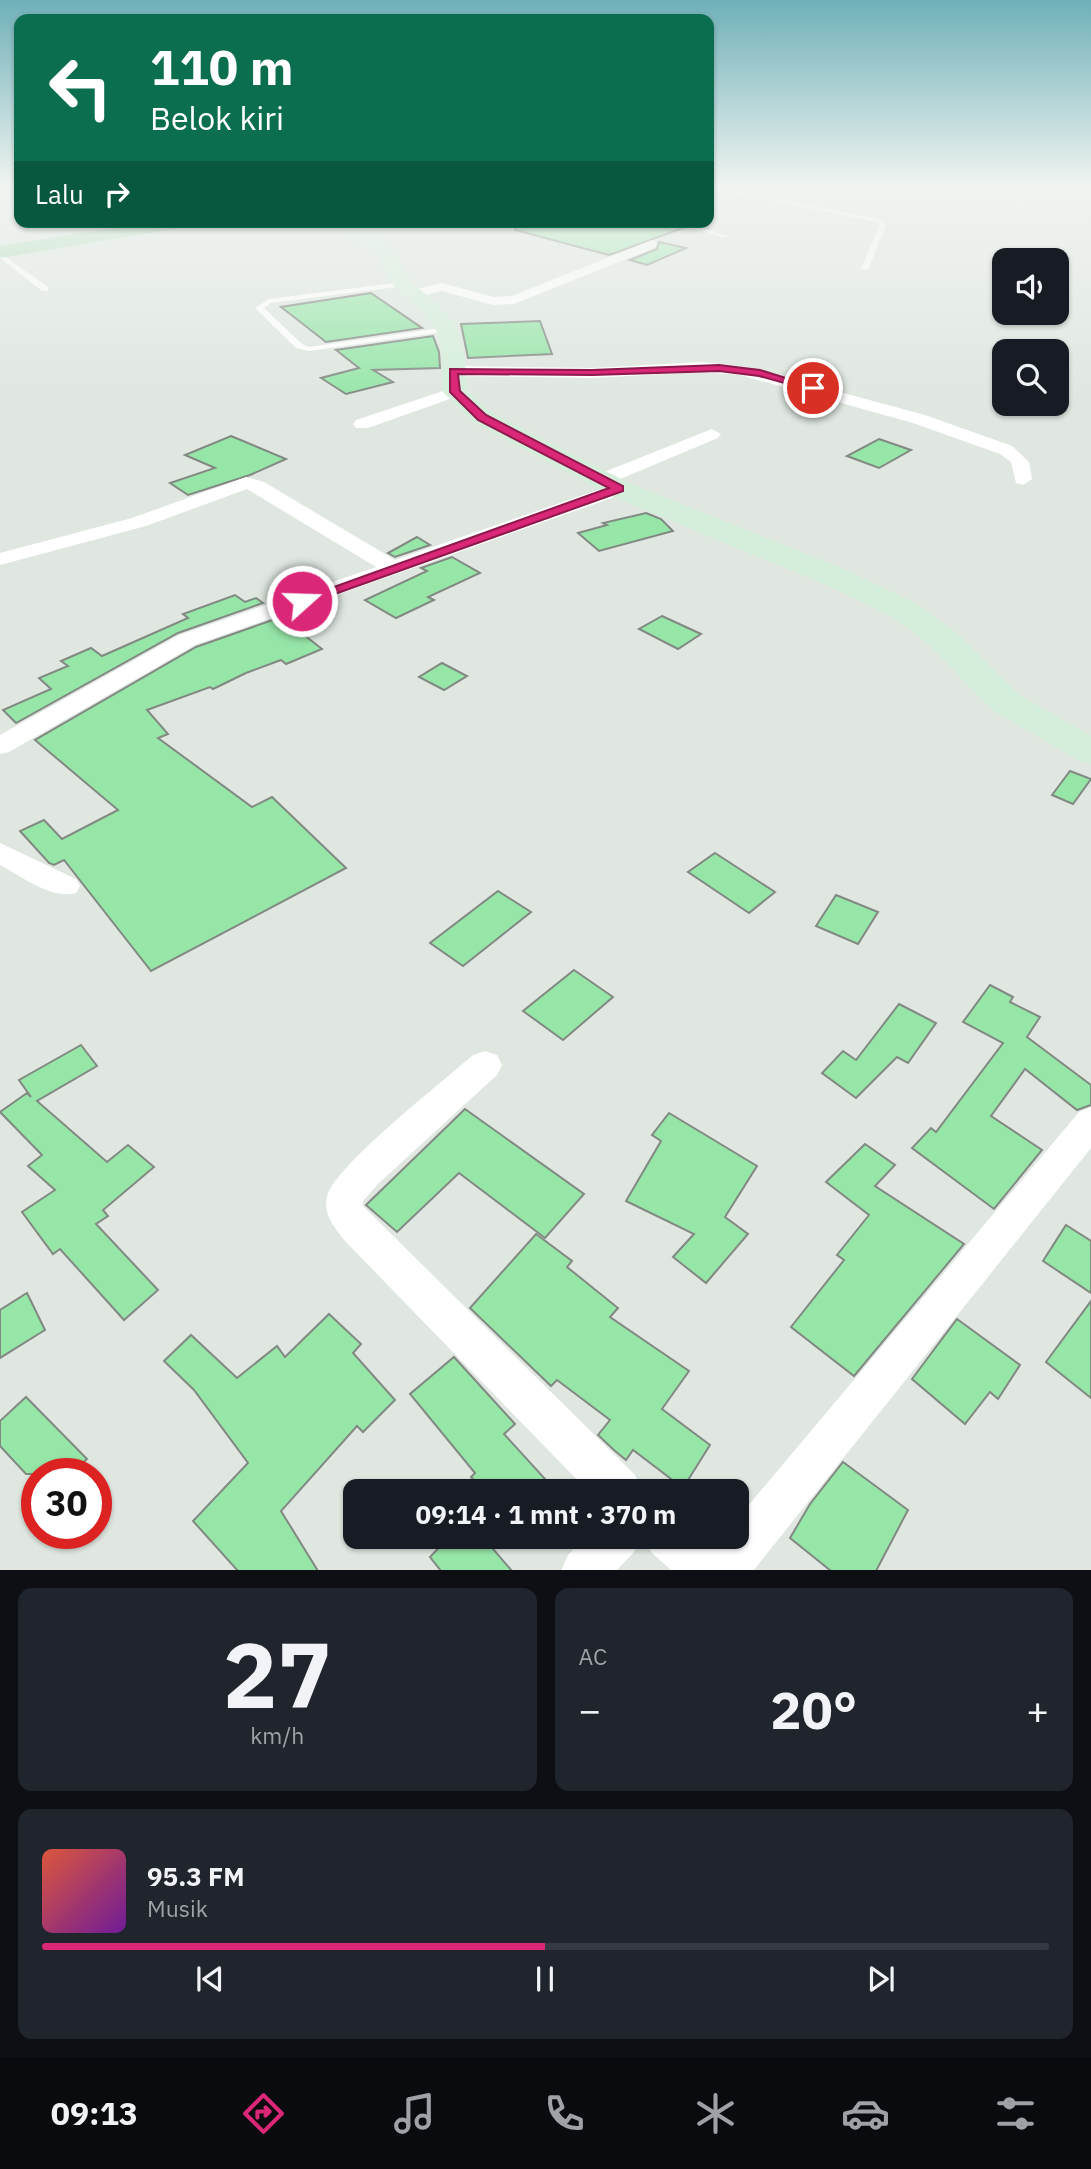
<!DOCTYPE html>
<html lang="id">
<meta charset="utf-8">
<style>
body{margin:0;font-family:"IBM Plex Sans",sans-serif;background:#20242c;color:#f1f3f6;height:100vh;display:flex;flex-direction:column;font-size:26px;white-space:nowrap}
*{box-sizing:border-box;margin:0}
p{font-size:23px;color:#9ea1a6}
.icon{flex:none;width:38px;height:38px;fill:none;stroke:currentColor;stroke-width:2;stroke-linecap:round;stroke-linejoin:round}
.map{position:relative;height:1570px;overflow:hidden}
.panel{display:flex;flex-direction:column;gap:18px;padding:18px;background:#0d0f14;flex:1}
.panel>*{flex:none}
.top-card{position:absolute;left:14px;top:14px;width:700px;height:214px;border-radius:14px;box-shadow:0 2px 5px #0004;background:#0b6e4f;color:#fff;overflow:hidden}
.tools{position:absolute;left:992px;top:248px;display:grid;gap:14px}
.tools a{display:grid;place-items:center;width:77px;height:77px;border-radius:14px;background:#171b24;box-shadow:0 2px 5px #0004;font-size:35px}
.speed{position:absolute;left:21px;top:1458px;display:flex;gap:14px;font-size:35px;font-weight:700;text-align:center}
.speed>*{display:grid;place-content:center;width:91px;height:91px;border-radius:50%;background:#171b24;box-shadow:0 2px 5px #0004;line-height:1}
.speed .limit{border:10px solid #d22;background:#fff;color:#111}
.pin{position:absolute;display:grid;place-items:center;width:60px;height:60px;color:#fff;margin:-30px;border:4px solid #fff;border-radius:50%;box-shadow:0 2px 7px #0007}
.me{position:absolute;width:77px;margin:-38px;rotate:70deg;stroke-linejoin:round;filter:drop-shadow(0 0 5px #0008)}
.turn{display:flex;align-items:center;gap:24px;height:147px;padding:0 21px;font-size:32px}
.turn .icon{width:91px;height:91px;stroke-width:2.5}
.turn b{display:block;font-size:49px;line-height:60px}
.then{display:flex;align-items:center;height:66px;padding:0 21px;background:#0003;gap:14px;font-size:26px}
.big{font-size:52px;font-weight:700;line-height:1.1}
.panel .card{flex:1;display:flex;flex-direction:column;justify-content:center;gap:10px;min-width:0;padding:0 24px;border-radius:14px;background:#20242c}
.panel .dial{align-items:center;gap:0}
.dial b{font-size:91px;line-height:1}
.song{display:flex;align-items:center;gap:21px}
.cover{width:84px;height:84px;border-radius:10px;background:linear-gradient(135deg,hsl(10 70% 55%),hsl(280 70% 35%))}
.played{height:7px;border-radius:4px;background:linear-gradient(90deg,#db2777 50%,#363941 50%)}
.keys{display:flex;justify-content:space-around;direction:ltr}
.heat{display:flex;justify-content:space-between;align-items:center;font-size:38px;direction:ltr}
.panel .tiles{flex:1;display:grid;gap:18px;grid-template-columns:1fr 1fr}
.card:last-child{grid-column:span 2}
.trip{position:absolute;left:343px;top:1479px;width:406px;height:70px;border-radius:14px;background:#171b24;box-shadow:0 2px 5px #0004;font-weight:700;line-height:70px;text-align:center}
.tabs{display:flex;height:112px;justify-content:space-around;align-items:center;background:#090b0e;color:#9ea1a6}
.tabs .icon{width:49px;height:49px}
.tabs .active{color:#db2777}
.tabs b{font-size:32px;color:#f1f3f6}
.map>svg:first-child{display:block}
.building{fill:#96e6a8;stroke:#828983;stroke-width:2}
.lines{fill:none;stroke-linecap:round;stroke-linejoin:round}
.lane{fill:#fff;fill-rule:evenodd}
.street{fill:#fff;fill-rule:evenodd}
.secondary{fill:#d5eedb;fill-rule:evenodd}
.primary{fill:#abdcb7;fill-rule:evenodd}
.route{fill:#db2777;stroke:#8e194d;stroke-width:2}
</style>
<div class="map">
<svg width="1091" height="1571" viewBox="0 0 1091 1571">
<rect width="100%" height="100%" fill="#dfe7e0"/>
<g class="building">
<path d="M 516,222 L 668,222 L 683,228 L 609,255 L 515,230 Z"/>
<path d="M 659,242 L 686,248 L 647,265 L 630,260 L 657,249 Z"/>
<path d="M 371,293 L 422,328 L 326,342 L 281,307 Z"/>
<path d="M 540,321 L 552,354 L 468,358 L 461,324 Z"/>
<path d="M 433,336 L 439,352 L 440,368 L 373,370 L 393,382 L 346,394 L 321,378 L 359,368 L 336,350 Z"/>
<path d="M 231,436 L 286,459 L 250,475 L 188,495 L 170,483 L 215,468 L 185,455 Z"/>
<path d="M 879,439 L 911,450 L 879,468 L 847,456 Z"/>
<path d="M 646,513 L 661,519 L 673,531 L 599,551 L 578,533 L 607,525 L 603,523 Z"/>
<path d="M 417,537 L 430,545 L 395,557 L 388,553 Z"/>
<path d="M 452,557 L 480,573 L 428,597 L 434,600 L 396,618 L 365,600 L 427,571 L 421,568 Z"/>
<path d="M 235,595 L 245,602 L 256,598 L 263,603 L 178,633 L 16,723 L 3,710 L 51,689 L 39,678 L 68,666 L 61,661 L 91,648 L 102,656 L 188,618 L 183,614 Z"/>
<path d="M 662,616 L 701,634 L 678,649 L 639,629 Z"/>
<path d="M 281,617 L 322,649 L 286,664 L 281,660 L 246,673 L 213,689 L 210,687 L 147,710 L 168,734 L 158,738 L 252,807 L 272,797 L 346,868 L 151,971 L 64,860 L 54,865 L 49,863 L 20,831 L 44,820 L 62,839 L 118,810 L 35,740 L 196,647 Z"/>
<path d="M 442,663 L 467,676 L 444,690 L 419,677 Z"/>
<path d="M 1070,771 L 1091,779 L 1073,804 L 1052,795 Z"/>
<path d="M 715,853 L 775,892 L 749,913 L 688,872 Z"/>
<path d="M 498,891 L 531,912 L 463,966 L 430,943 Z"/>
<path d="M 836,895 L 878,912 L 858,944 L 816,926 Z"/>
<path d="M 574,970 L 613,997 L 563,1040 L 523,1011 Z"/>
<path d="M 990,985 L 1013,997 L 1010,1002 L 1040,1017 L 1027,1037 L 1091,1085 L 1091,1105 L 1077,1110 L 1025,1069 L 991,1116 L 1042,1150 L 994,1209 L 912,1148 L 931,1128 L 936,1132 L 1003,1043 L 963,1022 Z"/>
<path d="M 899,1004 L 936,1023 L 908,1063 L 897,1057 L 856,1098 L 822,1073 L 843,1051 L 856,1060 Z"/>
<path d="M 81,1045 L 97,1066 L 37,1101 L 107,1162 L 128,1145 L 154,1167 L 103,1210 L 108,1216 L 96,1224 L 158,1290 L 124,1320 L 60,1249 L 53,1254 L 22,1212 L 55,1190 L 28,1166 L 42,1155 L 0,1112 L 27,1093 L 31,1097 L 19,1080 Z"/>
<path d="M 465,1109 L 584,1194 L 545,1238 L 459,1173 L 397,1232 L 366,1205 Z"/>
<path d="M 669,1113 L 757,1166 L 725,1217 L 748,1234 L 706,1283 L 673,1257 L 694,1234 L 626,1201 L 661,1141 L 652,1135 Z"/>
<path d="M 865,1144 L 895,1165 L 875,1186 L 964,1244 L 854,1376 L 791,1327 L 844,1260 L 837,1255 L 869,1215 L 826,1182 Z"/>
<path d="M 1066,1225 L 1091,1241 L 1091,1293 L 1043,1261 Z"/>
<path d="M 536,1234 L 572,1261 L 567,1267 L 618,1308 L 610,1317 L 689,1371 L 662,1409 L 710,1445 L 683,1488 L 633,1450 L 626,1460 L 615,1451 L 598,1435 L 610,1420 L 557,1380 L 551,1386 L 470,1308 Z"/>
<path d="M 27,1293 L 45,1330 L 0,1358 L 0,1310 Z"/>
<path d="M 1091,1301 L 1091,1398 L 1046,1362 Z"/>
<path d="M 329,1314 L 361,1344 L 353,1353 L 395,1400 L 363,1432 L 357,1426 L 281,1511 L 318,1571 L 238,1571 L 193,1521 L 248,1463 L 194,1390 L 164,1361 L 191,1335 L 237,1378 L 277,1346 L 285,1357 Z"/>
<path d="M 957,1319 L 1020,1365 L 998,1399 L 990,1392 L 965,1424 L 912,1379 Z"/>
<path d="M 454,1357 L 515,1424 L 504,1434 L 556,1491 L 484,1491 L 471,1477 L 475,1473 L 410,1394 Z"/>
<path d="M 26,1397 L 87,1459 L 71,1474 L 26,1474 L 0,1446 L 0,1421 Z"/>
<path d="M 843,1462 L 908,1510 L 876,1571 L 831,1571 L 790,1538 L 810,1504 Z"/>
<path d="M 450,1536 L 482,1536 L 512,1571 L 441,1571 L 430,1557 Z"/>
</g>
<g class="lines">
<g class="lane">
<path d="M 709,185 L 879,219 L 886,225 L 869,268 L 865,270 L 861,268 L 880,225 L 877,222 L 709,188 Z"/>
<path d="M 670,222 L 681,222 L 728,236 L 725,238 Z"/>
<path d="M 0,253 L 48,287 L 48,291 L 42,291 L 0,258 Z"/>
<path d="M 402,282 L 405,286 L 271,303 L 264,308 L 302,344 L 309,347 L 447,327 L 451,329 L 450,331 L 309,351 L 296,348 L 255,308 L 269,299 Z"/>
</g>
<g class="street">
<path d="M 492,222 L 507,222 L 498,227 Z"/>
<path d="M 652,240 L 656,241 L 656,247 L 514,304 L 493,305 L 442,291 L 413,298 L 406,294 L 408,291 L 442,283 L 493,297 L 512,296 Z"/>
<path d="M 702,362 L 747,367 L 925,415 L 1012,446 L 1029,462 L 1032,479 L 1023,485 L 1016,483 L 1011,462 L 1000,454 L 913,423 L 740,375 L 702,372 L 592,378 L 453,376 L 445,371 L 453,366 L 592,368 Z"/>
<path d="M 455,387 L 463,392 L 461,395 L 368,428 L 356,428 L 353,424 L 356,420 Z"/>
<path d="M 712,429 L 721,434 L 718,438 L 608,484 L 594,484 L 592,480 L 594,476 Z"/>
<path d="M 246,477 L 264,482 L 395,560 L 612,485 L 619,483 L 628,489 L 626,493 L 195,645 L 9,752 L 0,754 L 0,735 L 179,635 L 376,567 L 247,489 L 146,526 L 0,565 L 0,553 L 132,518 Z"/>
<path d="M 0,843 L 76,879 L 80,886 L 76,893 C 52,900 21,876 0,865 Z"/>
<path d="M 485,1051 L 497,1055 L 502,1065 L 497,1075 L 378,1184 L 363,1201 L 363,1206 L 635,1475 L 641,1491 L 588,1491 L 344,1240 C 334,1226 323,1215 327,1197 C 332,1168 446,1079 473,1055 Z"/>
<path d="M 1091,1107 L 1091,1148 L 753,1571 L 672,1571 L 651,1552 L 645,1536 L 703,1536 L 714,1546 L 722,1536 L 737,1536 L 737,1519 L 1079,1112 Z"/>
<path d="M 586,1536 L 640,1536 L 634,1552 L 616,1571 L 561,1571 L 568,1555 Z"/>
</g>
<path class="secondary" d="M 333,222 L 354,222 L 392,249 L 410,281 L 434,301 L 455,324 L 464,352 L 467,390 L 491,412 L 629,483 L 846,570 L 915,603 L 954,631 L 1020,695 L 1091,736 L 1091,764 L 1078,760 L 994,711 L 974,692 L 930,645 L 893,617 L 824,584 L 609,495 L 473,422 L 443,392 L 442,352 L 436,330 L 420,309 L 395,288 L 377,256 Z"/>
<path class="primary" d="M 152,222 L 196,222 L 187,227 L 0,258 L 0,246 Z"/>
</g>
<linearGradient id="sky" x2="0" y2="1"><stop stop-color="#6fb0b8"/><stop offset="0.46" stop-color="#f1f4f1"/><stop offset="1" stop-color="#f1f4f1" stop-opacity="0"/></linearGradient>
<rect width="1091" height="405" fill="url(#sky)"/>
<path class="route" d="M 719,365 L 760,370 L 818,388 L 813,391 L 759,376 L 719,371 L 592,375 L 458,374 L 460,391 L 486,415 L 623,486 L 623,491 L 307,604 L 297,604 L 295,601 L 609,488 L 478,420 L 450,392 L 450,369 L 592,370 Z"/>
</svg>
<div class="tools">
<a><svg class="icon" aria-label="sound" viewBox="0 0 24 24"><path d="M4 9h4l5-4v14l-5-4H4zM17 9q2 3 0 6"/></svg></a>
<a><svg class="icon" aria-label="search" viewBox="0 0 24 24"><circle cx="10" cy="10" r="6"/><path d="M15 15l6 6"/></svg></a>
</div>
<div class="speed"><div class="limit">30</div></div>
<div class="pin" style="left:813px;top:388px;background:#d93025"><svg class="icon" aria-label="arrive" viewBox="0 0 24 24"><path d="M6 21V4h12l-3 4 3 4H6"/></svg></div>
<svg class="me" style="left:302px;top:601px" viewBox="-20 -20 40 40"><circle r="17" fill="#db2777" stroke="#fff" stroke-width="3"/><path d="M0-11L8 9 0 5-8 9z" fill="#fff"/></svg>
<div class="trip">09:14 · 1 mnt · 370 m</div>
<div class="top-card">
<div class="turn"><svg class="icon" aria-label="left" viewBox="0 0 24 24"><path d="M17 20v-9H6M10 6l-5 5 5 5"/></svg><div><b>110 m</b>Belok kiri</div></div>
<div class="then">Lalu<svg class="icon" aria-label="right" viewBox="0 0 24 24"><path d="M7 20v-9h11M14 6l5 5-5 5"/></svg></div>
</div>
</div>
<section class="panel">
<div class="tiles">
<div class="card dial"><b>27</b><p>km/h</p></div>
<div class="card"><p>AC</p>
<div class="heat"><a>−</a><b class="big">20°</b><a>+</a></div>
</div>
<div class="card">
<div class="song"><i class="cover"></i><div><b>95.3 FM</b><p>Musik</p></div></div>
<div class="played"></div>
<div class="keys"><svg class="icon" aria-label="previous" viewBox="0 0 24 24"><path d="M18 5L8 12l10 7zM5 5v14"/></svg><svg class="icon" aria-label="pause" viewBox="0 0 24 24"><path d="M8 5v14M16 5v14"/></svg><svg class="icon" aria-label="next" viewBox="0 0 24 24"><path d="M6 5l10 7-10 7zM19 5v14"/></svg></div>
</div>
</div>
</section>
<nav class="tabs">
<b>09:13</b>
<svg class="icon active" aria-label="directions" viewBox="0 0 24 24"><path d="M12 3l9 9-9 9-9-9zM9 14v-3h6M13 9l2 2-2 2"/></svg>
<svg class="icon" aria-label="music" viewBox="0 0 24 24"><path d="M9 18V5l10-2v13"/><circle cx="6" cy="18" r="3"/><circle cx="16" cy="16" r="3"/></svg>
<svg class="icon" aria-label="phone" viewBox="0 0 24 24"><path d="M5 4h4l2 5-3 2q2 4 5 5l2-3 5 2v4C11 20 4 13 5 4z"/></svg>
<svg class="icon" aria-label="climate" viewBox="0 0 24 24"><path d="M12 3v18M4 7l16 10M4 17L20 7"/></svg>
<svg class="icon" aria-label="car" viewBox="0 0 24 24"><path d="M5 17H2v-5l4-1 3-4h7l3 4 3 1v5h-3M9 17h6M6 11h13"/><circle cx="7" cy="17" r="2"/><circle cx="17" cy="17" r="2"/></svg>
<svg class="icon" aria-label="filters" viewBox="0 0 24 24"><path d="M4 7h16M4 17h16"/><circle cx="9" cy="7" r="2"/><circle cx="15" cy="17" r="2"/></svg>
</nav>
